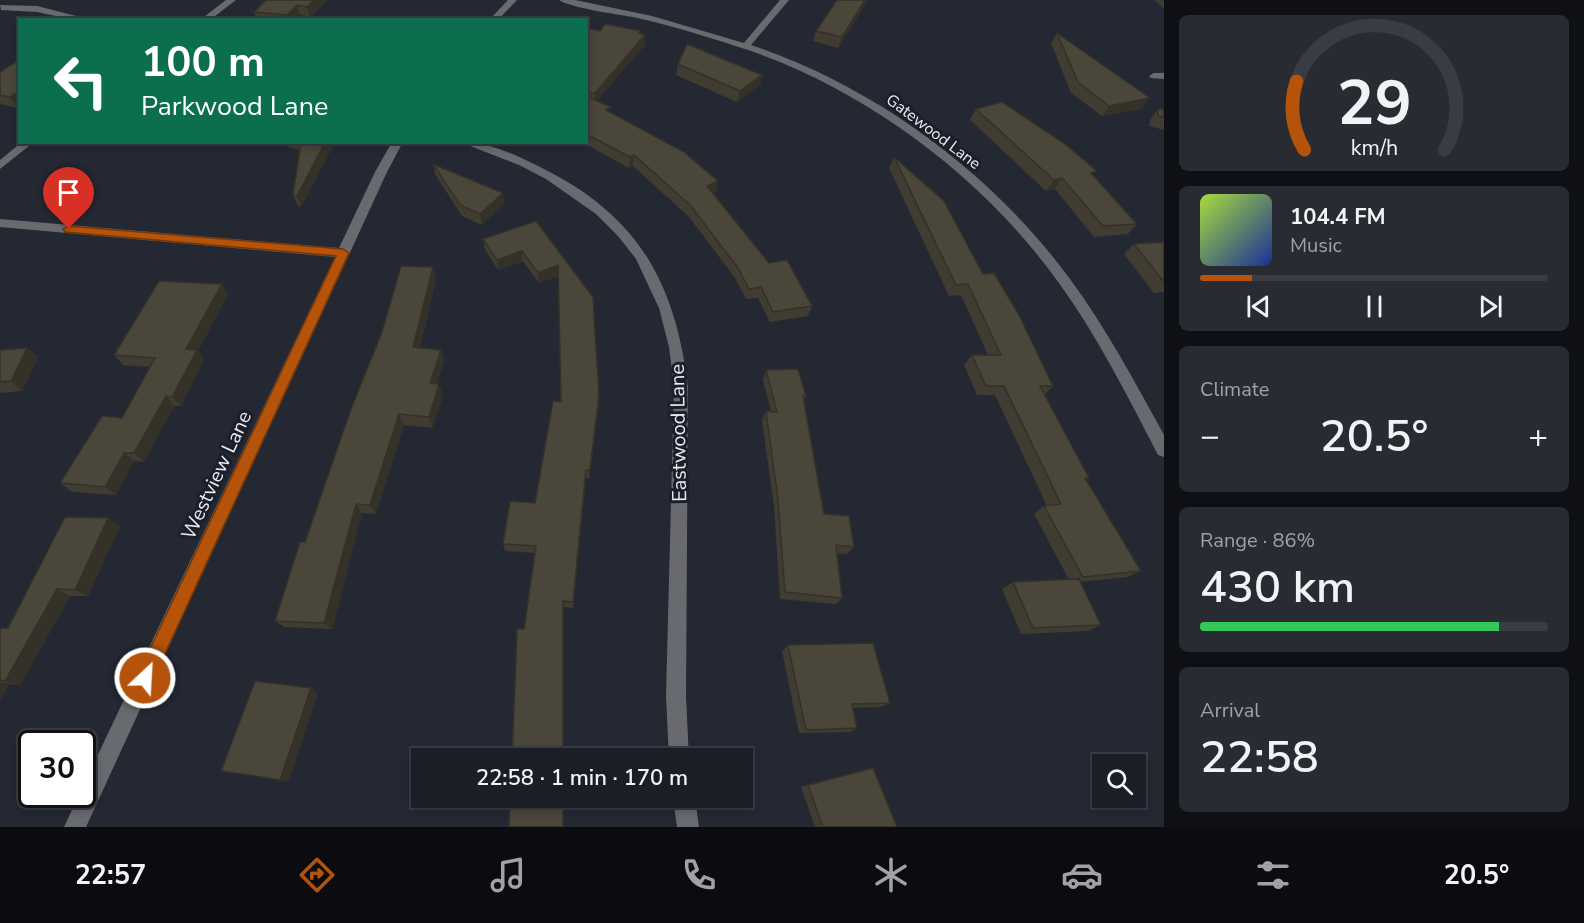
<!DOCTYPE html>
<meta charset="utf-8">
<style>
body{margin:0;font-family:"Nunito Sans",sans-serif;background:#282b32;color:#f1f3f6;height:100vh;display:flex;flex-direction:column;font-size:22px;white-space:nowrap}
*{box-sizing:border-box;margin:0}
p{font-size:20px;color:#a0a2a7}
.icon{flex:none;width:33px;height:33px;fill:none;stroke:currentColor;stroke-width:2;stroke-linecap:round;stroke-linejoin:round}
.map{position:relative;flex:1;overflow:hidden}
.drawer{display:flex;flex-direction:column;gap:15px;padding:15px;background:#0f1015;width:420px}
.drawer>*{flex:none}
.top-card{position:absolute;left:18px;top:18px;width:570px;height:126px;border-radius:0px;box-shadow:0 3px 9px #0003,0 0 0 2px #393c43;background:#0b6e4f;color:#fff;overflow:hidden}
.tools{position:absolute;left:1092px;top:754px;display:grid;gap:12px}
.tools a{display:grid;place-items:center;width:54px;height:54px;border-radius:0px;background:#1b1e26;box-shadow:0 3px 9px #0003,0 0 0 2px #393c43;font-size:30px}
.speed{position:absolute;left:18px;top:730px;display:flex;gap:12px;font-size:30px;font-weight:700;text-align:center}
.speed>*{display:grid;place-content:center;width:78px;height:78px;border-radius:50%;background:#1b1e26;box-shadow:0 3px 9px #0003,0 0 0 2px #393c43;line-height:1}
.speed .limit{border:3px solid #111;border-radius:9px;background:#fff;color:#111}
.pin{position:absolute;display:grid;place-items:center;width:51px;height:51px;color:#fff;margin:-62px -26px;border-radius:50% 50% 50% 0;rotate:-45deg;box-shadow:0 0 6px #0007}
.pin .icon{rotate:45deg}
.me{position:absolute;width:66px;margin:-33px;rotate:25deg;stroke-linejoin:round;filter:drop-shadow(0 0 4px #0008)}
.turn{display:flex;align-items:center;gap:21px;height:126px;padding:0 24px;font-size:27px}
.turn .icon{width:78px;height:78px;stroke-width:2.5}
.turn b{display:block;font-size:42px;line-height:51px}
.big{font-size:45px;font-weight:600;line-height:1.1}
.drawer .tile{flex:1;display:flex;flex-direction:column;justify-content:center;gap:9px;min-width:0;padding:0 21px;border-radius:9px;background:#282b32}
.drawer .dial{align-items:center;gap:0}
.dial svg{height:156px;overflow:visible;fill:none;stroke:#393c43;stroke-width:7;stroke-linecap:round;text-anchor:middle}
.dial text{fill:#f1f3f6;stroke:none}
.song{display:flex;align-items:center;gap:18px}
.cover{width:72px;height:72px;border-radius:9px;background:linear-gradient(135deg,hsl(80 70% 55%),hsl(230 70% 35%))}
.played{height:6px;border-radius:3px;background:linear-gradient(90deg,#b45309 15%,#393c43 15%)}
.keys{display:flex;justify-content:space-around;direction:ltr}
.heat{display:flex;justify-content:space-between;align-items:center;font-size:33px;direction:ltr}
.charge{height:9px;border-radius:4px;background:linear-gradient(90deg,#34c759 86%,#393c43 0)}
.trip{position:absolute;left:411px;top:748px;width:342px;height:60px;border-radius:0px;background:#1b1e26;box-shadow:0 3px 9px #0003,0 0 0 2px #393c43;font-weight:600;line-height:60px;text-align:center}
.dock{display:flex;height:96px;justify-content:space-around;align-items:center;background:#0b0c0f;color:#a0a2a7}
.dock .icon{width:42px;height:42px}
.dock .current{color:#b45309}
.dock b{font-size:27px;color:#f1f3f6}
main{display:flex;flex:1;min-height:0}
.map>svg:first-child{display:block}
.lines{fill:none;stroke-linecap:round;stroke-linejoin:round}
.minor{fill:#686a6f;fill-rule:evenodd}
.wall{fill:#403c32}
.shaded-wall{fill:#343129}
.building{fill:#4b463a;stroke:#343129;stroke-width:1.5}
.route{fill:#b45309;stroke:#753606;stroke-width:1.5}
.labels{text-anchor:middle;stroke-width:6;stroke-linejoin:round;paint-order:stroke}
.far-street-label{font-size:16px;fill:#e8ebf2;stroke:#1b1f29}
.street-label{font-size:20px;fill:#e8ebf2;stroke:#1b1f29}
</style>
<main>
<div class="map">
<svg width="1164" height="827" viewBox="0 0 1164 827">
<rect width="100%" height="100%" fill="#242833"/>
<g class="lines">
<g class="minor">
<path d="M 226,0 L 236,0 L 210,20 L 200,20 Z"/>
<path d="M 508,0 L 517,0 L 498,20 L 489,20 Z"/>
<path d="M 559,0 L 575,0 L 652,16 L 744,43 L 780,0 L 789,0 L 751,45 C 876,87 992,173 1070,279 C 1106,328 1135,382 1164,435 L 1164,457 L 1158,455 C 1128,397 1099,339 1061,286 C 987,181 873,94 751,51 C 712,38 673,26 633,17 C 616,14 571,8 559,0 Z"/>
<path d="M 0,5 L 37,6 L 92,20 L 74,20 L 37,12 L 1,10 Z"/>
<path d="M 1154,73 L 1164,73 L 1164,79 L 1151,78 L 1149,76 Z"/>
<path d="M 22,142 L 34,142 L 0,169 L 0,160 Z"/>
<path d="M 392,142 L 403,142 L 387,172 L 86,827 L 64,827 L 79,795 L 82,795 L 82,788 L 335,257 L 0,227 L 0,219 L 339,248 L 375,172 Z"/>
<path d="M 460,142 C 490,142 516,155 542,168 C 639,216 675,283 688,386 L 686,696 L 689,759 L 669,759 L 666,696 L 674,386 L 669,347 L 659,308 L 636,259 L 618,236 L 596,214 L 546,179 L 519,165 Z"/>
<path d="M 673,798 L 695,798 L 699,827 L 677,827 Z"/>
</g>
</g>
<g class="wall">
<path d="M 328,0 L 310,17 L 300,15 L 296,20 L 257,20 L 254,12 Z"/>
<path d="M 868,0 L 838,48 L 813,41 L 816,31 Z"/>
<path d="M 1155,0 L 1164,0 L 1164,9 Z"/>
<path d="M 586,28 L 600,31 L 641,31 L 640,33 L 645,45 L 597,100 L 611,113 L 716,192 L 713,193 L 769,263 L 812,306 L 808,316 L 770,322 L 758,298 L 746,299 L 735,278 L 689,217 L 633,166 L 629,168 L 582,142 L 586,142 Z"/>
<path d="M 1057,33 L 1142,109 L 1102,116 L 1071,93 L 1051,43 Z"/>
<path d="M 678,64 L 762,75 L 760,85 L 737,102 L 676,75 Z"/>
<path d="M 0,72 L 18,108 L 0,104 Z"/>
<path d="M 976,109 L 1094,176 L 1137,224 L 1128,234 L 1094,237 L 1055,189 L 1046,191 L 970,120 Z"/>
<path d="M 1158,109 L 1164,109 L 1164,130 L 1149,126 L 1150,120 Z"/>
<path d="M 285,142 L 335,142 L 301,207 L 298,206 L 293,195 L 300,150 L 287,147 Z"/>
<path d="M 894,157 L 983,274 L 1053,386 L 1045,394 L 1089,478 L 1086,480 L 1141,571 L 1127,577 L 1080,582 L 1101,625 L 1088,631 L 1021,634 L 1002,589 L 1013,582 L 1069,580 L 1034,514 L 1044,506 L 1047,506 L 995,395 L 977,395 L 964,365 L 972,355 L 988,355 L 961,295 L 949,296 L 889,168 Z"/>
<path d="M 433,164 L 503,193 L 504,204 L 482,225 L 462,216 L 435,174 Z"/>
<path d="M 536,221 L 593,297 L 599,395 L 599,404 L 589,478 L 586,478 L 573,608 L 563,607 L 524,629 L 535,553 L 505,551 L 503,544 L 535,503 L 561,402 L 558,276 L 539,283 L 523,261 L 498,270 L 485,249 L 483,239 Z"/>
<path d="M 1164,242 L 1164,292 L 1154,293 L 1124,254 L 1134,244 Z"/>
<path d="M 436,279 L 420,348 L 441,350 L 444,361 L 437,383 L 443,395 L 432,428 L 404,425 L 376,514 L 362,513 L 332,629 L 285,627 L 275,621 L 305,542 Z"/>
<path d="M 222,284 L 228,294 L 198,351 L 204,360 L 181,406 L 174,406 L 144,462 L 134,461 L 116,495 L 72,492 L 60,483 L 122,418 L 150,367 L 123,365 L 114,355 Z"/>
<path d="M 27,348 L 38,357 L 22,391 L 0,393 L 0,350 Z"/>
<path d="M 766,370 L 806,396 L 804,401 L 824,514 L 854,547 L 847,554 L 837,553 L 842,598 L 836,604 L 780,599 L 774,507 L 762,420 L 766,411 L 771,411 L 763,380 Z"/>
<path d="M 108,518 L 120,526 L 88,596 L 70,596 L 20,685 L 9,684 L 0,700 L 0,628 L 8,628 Z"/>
<path d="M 788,645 L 890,703 L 881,707 L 852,708 L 857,728 L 850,732 L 799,733 L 782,651 Z"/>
<path d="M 873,768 L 897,827 L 815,827 L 801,787 Z"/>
</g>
<g class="shaded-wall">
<path d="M 314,0 L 328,0 L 310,17 L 307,7 Z"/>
<path d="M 865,0 L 868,0 L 838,48 L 842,37 Z"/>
<path d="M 297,5 L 300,15 L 296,20 L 289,20 L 287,15 Z"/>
<path d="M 645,35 L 645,45 L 595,103 L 595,93 Z"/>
<path d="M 762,75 L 760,85 L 737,102 L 740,91 Z"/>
<path d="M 20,91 L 20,107 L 18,108 L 10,97 Z"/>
<path d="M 1150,98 L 1142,109 L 1102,116 L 1109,106 Z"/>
<path d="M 325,142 L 335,142 L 301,207 L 297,196 Z"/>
<path d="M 634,155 L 633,166 L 629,168 L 630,157 Z"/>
<path d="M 1062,178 L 1055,189 L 1046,191 L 1054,180 Z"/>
<path d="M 718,181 L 716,192 L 705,197 L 707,186 Z"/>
<path d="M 503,193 L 504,204 L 482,225 L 480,214 Z"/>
<path d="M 522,251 L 523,261 L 498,270 L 497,260 Z"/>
<path d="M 558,265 L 559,276 L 539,283 L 538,273 Z"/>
<path d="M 433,267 L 436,279 L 417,359 L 413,347 Z"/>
<path d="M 222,284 L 228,294 L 198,351 L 204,360 L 181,406 L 172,397 L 186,349 Z"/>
<path d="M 27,348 L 38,357 L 22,391 L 11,381 Z"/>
<path d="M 441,350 L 444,361 L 434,394 L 430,383 Z"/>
<path d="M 439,384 L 443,395 L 432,428 L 429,417 Z"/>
<path d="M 599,395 L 599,404 L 589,478 L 590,470 Z"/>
<path d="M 166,396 L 174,406 L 144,462 L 134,453 Z"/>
<path d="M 399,414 L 404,425 L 376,514 L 370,505 Z"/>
<path d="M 124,453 L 134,461 L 116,495 L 105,487 Z"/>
<path d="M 586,470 L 586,478 L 573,608 L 573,602 Z"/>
<path d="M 356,504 L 362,513 L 332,629 L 324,623 Z"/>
<path d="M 108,518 L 120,526 L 88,596 L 75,590 Z"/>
<path d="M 57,589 L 70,596 L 20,685 L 5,681 Z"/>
<path d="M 0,681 L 9,684 L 0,700 Z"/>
<path d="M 311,688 L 318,693 L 289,782 L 280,780 Z"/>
</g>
<g class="building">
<path d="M 266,0 L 314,0 L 307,7 L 297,5 L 287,15 L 254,12 Z"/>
<path d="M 837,0 L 865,0 L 842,37 L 816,31 Z"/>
<path d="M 605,24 L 641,31 L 639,33 L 645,35 L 595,93 L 586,92 L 586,28 L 600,31 Z"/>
<path d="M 1057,33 L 1150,98 L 1109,106 L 1078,82 Z"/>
<path d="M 687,44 L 762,75 L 740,91 L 678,64 Z"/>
<path d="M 20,59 L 20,91 L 10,97 L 0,95 L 0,72 Z"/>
<path d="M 586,96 L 611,107 L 606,110 L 684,152 L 718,181 L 707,186 L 769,263 L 787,260 L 812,306 L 773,312 L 761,287 L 749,289 L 738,268 L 691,206 L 634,155 L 630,157 L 586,134 Z"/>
<path d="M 1002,102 L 1065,144 L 1097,171 L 1091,173 L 1137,224 L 1103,226 L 1062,178 L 1054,180 L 976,109 Z"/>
<path d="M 1158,109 L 1164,109 L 1164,117 L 1158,116 Z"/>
<path d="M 301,142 L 325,142 L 297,196 L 293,195 Z"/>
<path d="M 894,157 L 944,201 L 983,274 L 994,273 L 1019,315 L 1053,386 L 1040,386 L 1089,478 L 1085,478 L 1141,571 L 1083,577 L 1044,506 L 1061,504 L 1004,386 L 986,386 L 972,355 L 1001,355 L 968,284 L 956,285 Z"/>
<path d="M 433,164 L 503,193 L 480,214 L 460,205 Z"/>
<path d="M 536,221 L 593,297 L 599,395 L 590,470 L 586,470 L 573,602 L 563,601 L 563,759 L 512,759 L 517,629 L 524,629 L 536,546 L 503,544 L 510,501 L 535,503 L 553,401 L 561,402 L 558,265 L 538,273 L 522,251 L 497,260 L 483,239 Z"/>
<path d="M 1164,242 L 1164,282 L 1134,244 Z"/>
<path d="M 401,266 L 433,267 L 413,347 L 441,350 L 430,383 L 439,384 L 429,417 L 399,414 L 370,505 L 356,504 L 324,623 L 275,621 L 300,542 L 305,542 L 351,409 L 382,332 Z"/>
<path d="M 159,281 L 222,284 L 186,349 L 197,350 L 172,397 L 166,396 L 134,453 L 124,453 L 105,487 L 60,483 L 102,416 L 122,418 L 155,358 L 114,355 Z"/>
<path d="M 27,348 L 11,381 L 0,382 L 0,350 Z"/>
<path d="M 798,369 L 806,396 L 803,396 L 824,514 L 849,516 L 854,547 L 836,545 L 842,598 L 785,592 L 778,500 L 766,411 L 777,412 L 766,370 Z"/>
<path d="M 65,517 L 108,518 L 75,590 L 57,589 L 5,681 L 0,680 L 0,628 L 8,628 Z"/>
<path d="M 1079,579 L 1101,625 L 1033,628 L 1013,582 Z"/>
<path d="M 873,643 L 890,703 L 852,704 L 857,728 L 806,730 L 788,645 Z"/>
<path d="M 255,681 L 311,688 L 280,780 L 221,771 Z"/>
<path d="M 873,768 L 897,827 L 823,827 L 808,785 Z"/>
<path d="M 510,798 L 563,798 L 563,827 L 509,827 Z"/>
</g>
<path class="route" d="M 69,226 L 343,249 L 349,253 L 151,684 L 145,687 L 139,684 L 136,678 L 139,672 L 336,256 L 65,232 L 63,229 Z"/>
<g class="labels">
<g class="far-street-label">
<text transform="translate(934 131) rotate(37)" y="6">Gatewood Lane</text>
</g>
<g class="street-label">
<text transform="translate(678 433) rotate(-91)" y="7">Eastwood Lane</text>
<text transform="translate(216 475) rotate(-65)" y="7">Westview Lane</text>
</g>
</g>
</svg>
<div class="tools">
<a><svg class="icon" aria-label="search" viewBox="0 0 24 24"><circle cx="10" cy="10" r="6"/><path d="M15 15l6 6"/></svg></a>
</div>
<div class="speed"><div class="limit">30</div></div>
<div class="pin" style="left:69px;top:229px;background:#d93025"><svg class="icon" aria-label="arrive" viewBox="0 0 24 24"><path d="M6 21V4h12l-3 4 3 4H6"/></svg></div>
<svg class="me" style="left:145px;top:678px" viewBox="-20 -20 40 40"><circle r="17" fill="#b45309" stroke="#fff" stroke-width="3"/><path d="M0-11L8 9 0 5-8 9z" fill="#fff"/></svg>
<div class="trip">22:58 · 1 min · 170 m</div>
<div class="top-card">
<div class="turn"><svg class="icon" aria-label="left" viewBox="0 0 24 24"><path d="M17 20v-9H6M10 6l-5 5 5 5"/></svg><div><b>100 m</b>Parkwood Lane</div></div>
</div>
</div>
<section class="drawer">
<div class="tile dial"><svg viewBox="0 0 100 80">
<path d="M14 69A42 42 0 1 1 86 69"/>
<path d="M14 69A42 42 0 0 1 10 34" stroke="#b45309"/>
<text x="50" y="56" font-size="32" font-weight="700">29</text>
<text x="50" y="72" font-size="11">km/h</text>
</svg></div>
<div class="tile">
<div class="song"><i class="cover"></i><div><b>104.4 FM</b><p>Music</p></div></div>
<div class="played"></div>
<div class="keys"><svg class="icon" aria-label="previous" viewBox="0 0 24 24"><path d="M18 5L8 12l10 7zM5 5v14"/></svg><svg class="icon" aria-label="pause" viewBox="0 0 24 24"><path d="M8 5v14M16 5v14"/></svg><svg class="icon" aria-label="next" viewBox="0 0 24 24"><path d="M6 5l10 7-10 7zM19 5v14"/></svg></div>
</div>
<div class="tile"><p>Climate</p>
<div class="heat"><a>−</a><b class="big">20.5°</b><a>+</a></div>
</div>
<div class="tile"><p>Range · 86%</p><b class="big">430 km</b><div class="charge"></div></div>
<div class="tile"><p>Arrival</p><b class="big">22:58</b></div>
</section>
</main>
<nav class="dock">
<b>22:57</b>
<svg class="icon current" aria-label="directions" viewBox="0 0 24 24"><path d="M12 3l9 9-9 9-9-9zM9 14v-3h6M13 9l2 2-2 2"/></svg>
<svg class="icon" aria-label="music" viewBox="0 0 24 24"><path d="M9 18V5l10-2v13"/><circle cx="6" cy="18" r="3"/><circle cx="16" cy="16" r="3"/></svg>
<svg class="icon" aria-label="phone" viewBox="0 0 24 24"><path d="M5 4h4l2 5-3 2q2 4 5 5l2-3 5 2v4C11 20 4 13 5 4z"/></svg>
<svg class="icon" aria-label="climate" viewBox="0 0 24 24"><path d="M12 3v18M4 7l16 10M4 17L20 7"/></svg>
<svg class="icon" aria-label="car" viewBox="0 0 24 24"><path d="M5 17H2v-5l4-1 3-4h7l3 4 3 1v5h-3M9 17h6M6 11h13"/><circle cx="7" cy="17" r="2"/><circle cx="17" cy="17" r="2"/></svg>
<svg class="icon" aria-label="filters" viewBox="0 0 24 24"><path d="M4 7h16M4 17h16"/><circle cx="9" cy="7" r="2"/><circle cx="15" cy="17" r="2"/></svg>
<b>20.5°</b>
</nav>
